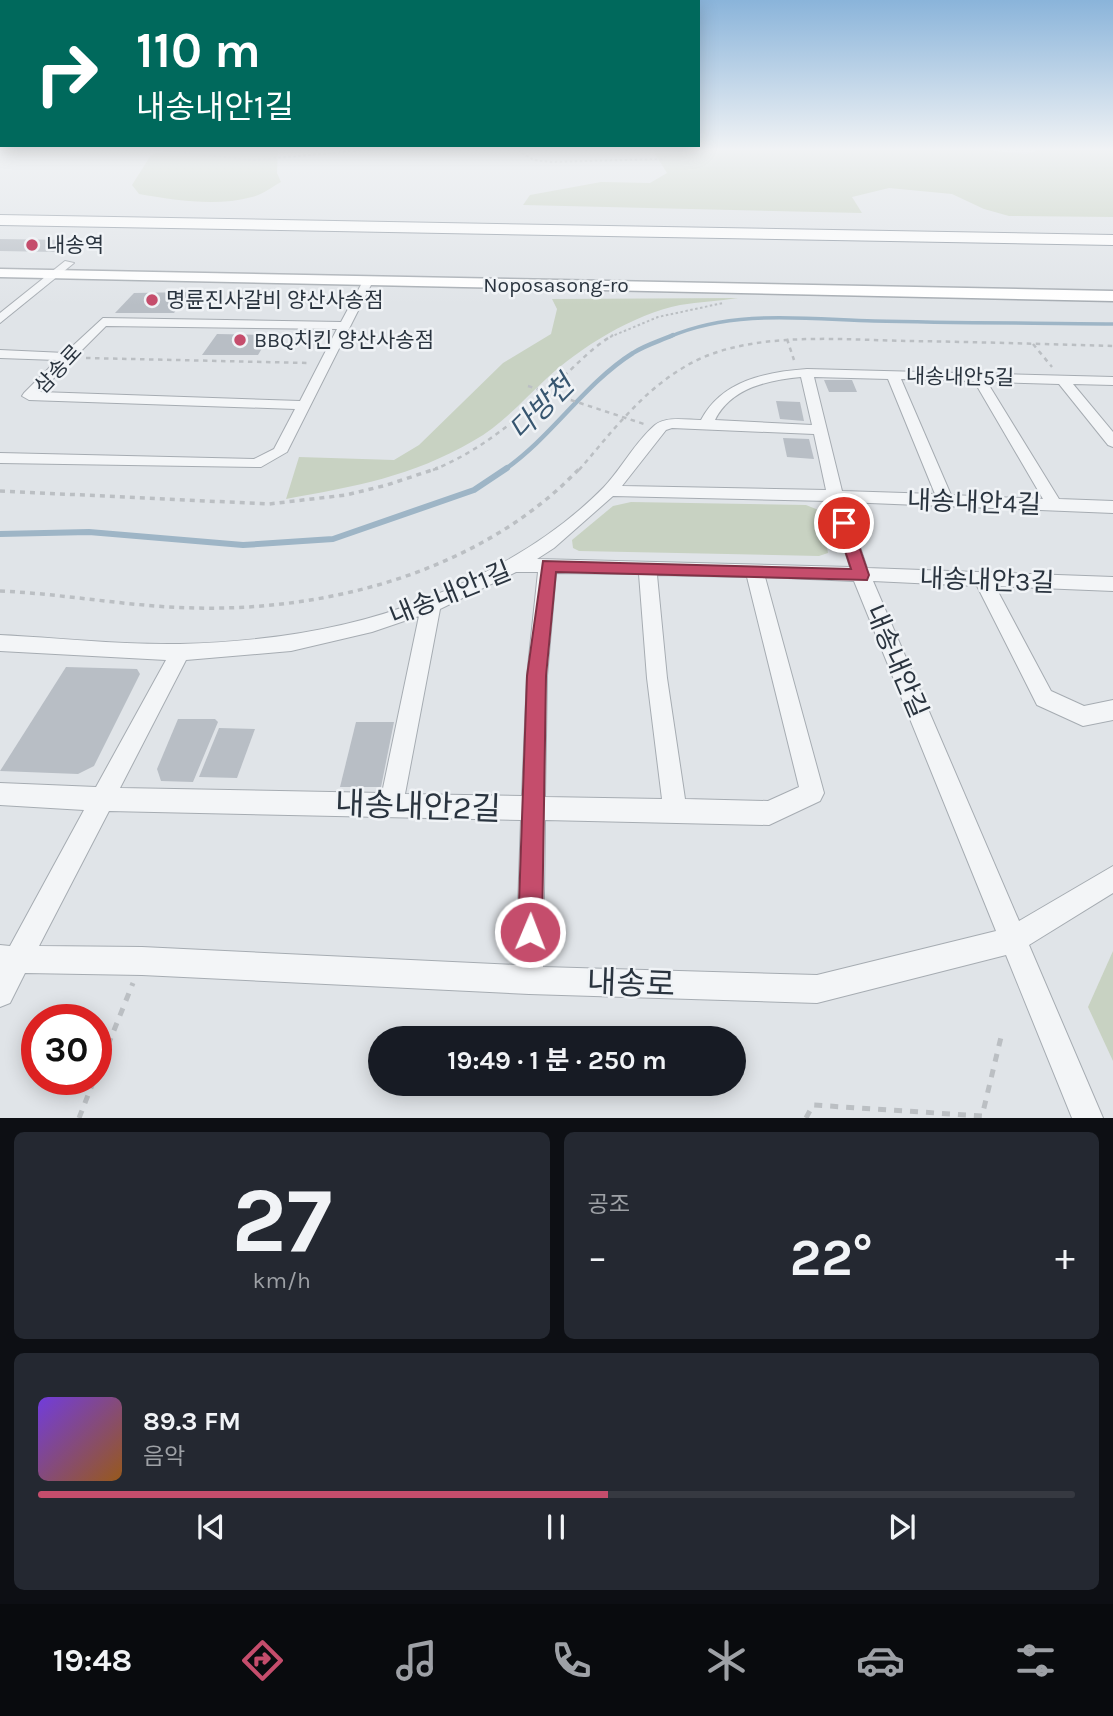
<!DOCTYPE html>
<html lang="ko">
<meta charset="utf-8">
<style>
body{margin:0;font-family:Karla,"Noto Sans KR",sans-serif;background:#242831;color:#f1f3f6;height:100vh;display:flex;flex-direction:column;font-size:26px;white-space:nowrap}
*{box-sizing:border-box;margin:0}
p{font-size:23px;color:#9ea1a6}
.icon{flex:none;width:38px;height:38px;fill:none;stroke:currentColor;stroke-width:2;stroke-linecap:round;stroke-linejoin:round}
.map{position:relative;height:1118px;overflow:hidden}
.panel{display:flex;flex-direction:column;gap:14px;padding:14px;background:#0d0f14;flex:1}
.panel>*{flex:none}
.guide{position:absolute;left:0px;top:0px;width:700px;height:147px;box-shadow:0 4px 18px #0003;background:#00695c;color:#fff;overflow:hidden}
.speed{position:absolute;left:21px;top:1004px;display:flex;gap:14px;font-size:35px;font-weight:700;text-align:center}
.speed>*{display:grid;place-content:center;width:91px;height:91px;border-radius:50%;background:#171b24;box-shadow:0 4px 18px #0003;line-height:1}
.speed .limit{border:10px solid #d22;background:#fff;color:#111}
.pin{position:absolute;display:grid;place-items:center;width:60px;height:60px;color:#fff;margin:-30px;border:4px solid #fff;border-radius:50%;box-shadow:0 2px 7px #0007}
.me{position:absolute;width:77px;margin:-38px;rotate:1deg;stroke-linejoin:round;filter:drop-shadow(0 0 5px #0008)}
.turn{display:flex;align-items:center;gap:24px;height:147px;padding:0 21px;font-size:32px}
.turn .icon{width:91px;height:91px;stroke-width:2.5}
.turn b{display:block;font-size:49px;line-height:60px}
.big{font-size:52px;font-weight:700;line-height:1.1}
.panel .widget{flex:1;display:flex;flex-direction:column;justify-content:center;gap:10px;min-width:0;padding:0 24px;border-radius:10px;background:#242831}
.panel .dial{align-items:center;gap:0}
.dial b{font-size:91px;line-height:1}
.song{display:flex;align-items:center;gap:21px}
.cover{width:84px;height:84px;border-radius:10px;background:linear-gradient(135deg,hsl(260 70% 55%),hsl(30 70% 35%))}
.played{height:7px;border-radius:4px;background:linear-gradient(90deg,#c54d6c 55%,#363941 55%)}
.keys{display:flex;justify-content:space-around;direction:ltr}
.heat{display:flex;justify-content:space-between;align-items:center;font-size:38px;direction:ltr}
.panel .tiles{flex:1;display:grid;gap:14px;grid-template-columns:1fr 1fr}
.widget:last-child{grid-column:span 2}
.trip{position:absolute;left:368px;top:1026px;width:378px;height:70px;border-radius:35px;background:#171b24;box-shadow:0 4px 18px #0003;font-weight:700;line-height:70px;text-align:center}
.tabs{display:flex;height:112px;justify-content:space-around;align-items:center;background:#090b0e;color:#9ea1a6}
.tabs .icon{width:49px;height:49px}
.tabs .current{color:#c54d6c}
.tabs b{font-size:32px;color:#f1f3f6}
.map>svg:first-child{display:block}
.green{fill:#c8d2c2}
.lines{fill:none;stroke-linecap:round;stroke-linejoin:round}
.stream-far2{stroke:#9eb5c6;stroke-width:3.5}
.stream-far1{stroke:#9eb5c6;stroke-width:4.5}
.stream{stroke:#9eb5c6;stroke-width:6}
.building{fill:#b8bec5}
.minor-casing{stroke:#a6acb2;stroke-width:2}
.secondary-casing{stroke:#a6acb2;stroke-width:3}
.motorway-casing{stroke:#89939e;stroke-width:2}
.path-far3{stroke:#bbbfc3;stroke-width:2;stroke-dasharray:2.5 2.5;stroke-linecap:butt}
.path-far2{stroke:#bbbfc3;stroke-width:2.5;stroke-dasharray:4.5 4.5;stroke-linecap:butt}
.path-far1{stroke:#bbbfc3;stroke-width:3.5;stroke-dasharray:5 5;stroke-linecap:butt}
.path{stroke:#bbbfc3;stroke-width:5;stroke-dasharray:8 8;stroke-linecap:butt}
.minor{fill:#f3f5f7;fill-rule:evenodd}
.secondary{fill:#fff;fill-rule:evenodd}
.motorway{fill:#fff;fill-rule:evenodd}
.route{fill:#c54d6c;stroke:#803246;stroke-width:2}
.poi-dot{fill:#c54d6c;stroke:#f0f3f6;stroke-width:2.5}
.labels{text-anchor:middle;stroke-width:5;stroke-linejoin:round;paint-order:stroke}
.far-poi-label{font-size:21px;fill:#2a343f;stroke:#f0f3f6;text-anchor:start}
.far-street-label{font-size:21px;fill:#2a343f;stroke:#f0f3f6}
.street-label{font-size:26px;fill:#2a343f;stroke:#f0f3f6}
.water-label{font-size:28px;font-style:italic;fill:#375670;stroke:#f0f3f6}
.near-street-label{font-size:32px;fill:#2a343f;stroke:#f0f3f6}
</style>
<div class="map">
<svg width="1113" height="1118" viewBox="0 0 1113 1118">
<rect width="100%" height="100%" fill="#e0e4e8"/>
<g class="green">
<path d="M 171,149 L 278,149 L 277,173 L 281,182 C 272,187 262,195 252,197 C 216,207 174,200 139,194 L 132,185 L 151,155 Z"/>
<path d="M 652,149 L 975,149 L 1026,154 L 1041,149 L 1113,149 L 1113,217 L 1009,216 L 984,209 L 952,194 L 889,188 L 852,197 L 862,213 L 523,205 L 530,195 L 601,182 L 650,183 L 667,173 Z"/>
<path d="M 738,298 C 719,301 699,302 680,305 C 634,314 579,348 546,379 C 522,401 502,425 473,441 C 411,477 356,486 286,499 L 299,457 L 394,460 L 419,445 L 503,363 L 551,334 L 557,309 L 552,299 Z"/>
<path d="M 631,502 L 806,505 L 821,511 L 828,553 L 819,556 L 579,551 L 573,548 L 572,540 L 613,506 Z"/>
<path d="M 1113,951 L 1113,1061 L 1088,1007 Z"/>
</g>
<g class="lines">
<path class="stream-far2" d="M 669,337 C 734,309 805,319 874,321 C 953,323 1033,323 1113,324"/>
<path class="stream-far1" d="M 504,470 C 552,437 584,384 633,353 C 645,345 660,341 673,335"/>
<path class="stream" d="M 0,534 L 89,532 L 243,545 L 333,539 L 474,490 L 507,468"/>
</g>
<g class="building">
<path d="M 0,239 L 71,240 L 55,252 L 0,251 Z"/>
<path d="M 190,292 L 174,313 L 115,313 L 134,293 Z"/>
<path d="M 217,334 L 270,335 L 258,355 L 202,355 Z"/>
<path d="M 824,380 L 852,380 L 857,392 L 829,392 Z"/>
<path d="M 776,401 L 800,402 L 804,421 L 780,419 Z"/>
<path d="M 783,438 L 809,439 L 814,459 L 787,457 Z"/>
<path d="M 66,667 L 137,669 L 140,674 L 94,766 L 78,774 L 0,771 Z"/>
<path d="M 178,719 L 215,719 L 218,722 L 193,782 L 161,781 L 157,769 Z"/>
<path d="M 356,722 L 394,722 L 381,787 L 340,787 Z"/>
<path d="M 219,728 L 255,729 L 237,778 L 199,777 Z"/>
</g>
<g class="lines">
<defs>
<g id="minor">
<path d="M 65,261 L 74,263 L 0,323 L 0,313 Z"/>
<path d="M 363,281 L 372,283 L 287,452 L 261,467 L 0,463 L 0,453 L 254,459 L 274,449 L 295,409 L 29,400 L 22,396 L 24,393 L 57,360 L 0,358 L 0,350 L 65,353 L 103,318 L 341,322 ZM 106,326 L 337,329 L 300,401 L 40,392 Z"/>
<path d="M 807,369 L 1113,377 L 1113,385 L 1073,384 L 1113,432 L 1113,447 L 1108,445 L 1059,384 L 987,382 L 1059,499 L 1113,501 L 1113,513 L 845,502 L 867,568 L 1113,577 L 1113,591 L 995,586 L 1051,691 L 1084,706 L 1113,700 L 1113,720 L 1083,726 L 1037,705 L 977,586 L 873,581 L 1019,921 L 1113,866 L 1113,893 L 1029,945 L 1103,1118 L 1072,1118 L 1006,955 L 817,1003 L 529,994 L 142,975 L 25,973 L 10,1003 L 0,1007 L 0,945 L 10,946 L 84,810 L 0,805 L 0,783 L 96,787 L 166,660 L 0,651 L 0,635 C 60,638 121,645 180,644 C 262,642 349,630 425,599 C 490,574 555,537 604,487 C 622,468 635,442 655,425 C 666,416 687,420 701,420 C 722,380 766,372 807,369 ZM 801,377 L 812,425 L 715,420 C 731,388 768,380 801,377 ZM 814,377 L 888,379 L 935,494 L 842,491 ZM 901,379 L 974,381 L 1043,499 L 951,495 ZM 672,428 L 814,434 L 826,490 L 622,486 L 666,430 ZM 613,496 L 829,501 L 850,567 L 537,559 L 554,548 ZM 516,572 L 538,572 L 527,676 L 522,796 L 405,794 L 440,609 ZM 556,573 L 639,574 L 647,678 L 662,799 L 545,797 L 547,676 ZM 657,575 L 747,577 L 799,787 L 768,801 L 685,799 L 667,678 ZM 765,577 L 854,581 L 996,931 L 817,975 L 543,967 L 545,820 L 769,825 L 820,801 L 824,793 ZM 419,616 L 382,793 L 120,788 L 186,660 L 291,651 L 372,632 ZM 109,811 L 521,820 L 516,965 L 142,947 L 39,946 Z"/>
</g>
<path id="secondary" d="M 0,269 L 1113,291 L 1113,301 L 0,277 Z"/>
<path id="motorway" d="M 0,215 L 1113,235 L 1113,245 L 0,225 Z"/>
</defs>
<use href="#minor" class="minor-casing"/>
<use href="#secondary" class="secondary-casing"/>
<use href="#motorway" class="motorway-casing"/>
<g class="path-far3">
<path d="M 149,149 L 253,160 L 377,149"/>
<path d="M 520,149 L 520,152 L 534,160 L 551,162 L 662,159 L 682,149"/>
<path d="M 759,149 L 782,149"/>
<path d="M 1105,149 L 1113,152"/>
<path d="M 610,337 L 658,317 L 723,303"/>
</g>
<g class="path-far2">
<path d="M 787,339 L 794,360"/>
<path d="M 1033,344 L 1052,367"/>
<path d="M 86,358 L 309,363"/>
<path d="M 528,386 L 644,424"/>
<path d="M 433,470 C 483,450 524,414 562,378 C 579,362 593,347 613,335"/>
<path d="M 579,470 C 610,434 640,394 681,369 C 743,329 839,340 910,341 C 978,342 1046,344 1113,346"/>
</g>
<g class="path-far1">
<path d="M 0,491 L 269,504 L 346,495 L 387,485 L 438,468"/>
<path d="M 0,591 C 66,594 131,607 196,608 C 333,611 484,569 580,468"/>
</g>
<g class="path">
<path d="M 96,1075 L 133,983"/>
<path d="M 79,1118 L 94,1080"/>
<path d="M 806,1118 L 813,1105 L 982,1116 L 1002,1033"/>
</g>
<use href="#minor" class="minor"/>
<use href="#secondary" class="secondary"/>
<use href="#motorway" class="motorway"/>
</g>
<linearGradient id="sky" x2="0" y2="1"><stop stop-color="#8ab4da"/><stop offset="0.49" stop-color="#f1f3f5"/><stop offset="1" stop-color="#f1f3f5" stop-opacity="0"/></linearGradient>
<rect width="1113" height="305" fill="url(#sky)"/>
<path class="route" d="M 844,517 L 851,523 L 869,575 L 867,580 L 556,572 L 546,676 L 542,932 L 539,940 L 530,944 L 522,940 L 518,932 L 527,676 L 543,561 L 851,569 L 836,523 Z"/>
<g class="poi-dot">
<circle cx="32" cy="245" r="7"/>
<circle cx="152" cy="300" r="7"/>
<circle cx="240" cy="340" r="7"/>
</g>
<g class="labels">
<g class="far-poi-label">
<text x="46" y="252">내송역</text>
<text x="166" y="307">명륜진사갈비 양산사송점</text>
<text x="254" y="347">BBQ치킨 양산사송점</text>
</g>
<g class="far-street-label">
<text x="556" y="292">Noposasong-ro</text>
<text transform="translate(58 369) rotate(-47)" y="7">삼송로</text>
<text transform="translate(960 377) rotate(1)" y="7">내송내안5길</text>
</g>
<g class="street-label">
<text transform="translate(974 502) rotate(2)" y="9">내송내안4길</text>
<text transform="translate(987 580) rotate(2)" y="9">내송내안3길</text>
<text transform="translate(450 593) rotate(-22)" y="9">내송내안1길</text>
<text transform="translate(897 661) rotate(67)" y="9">내송내안길</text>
</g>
<g class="water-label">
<text transform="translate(541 407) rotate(-45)" y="10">다방천</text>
</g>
<g class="near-street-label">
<text transform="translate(418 806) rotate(2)" y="11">내송내안2길</text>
<text transform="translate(631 983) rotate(2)" y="11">내송로</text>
</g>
</g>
</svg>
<div class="speed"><div class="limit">30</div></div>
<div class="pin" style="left:844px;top:523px;background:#d93025"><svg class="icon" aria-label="arrive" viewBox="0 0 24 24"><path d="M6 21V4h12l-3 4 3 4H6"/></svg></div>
<svg class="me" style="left:530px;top:932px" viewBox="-20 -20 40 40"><circle r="17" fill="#c54d6c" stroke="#fff" stroke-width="3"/><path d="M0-11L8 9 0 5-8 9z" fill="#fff"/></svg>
<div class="trip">19:49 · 1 분 · 250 m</div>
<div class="guide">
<div class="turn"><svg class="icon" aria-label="right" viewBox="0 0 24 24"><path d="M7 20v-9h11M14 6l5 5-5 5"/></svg><div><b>110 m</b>내송내안1길</div></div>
</div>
</div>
<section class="panel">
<div class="tiles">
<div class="widget dial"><b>27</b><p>km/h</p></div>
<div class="widget"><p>공조</p>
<div class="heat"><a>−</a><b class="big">22°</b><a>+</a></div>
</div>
<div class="widget">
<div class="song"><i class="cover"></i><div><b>89.3 FM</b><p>음악</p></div></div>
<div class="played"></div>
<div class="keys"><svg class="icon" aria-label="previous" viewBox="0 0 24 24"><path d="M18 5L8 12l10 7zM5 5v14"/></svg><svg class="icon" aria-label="pause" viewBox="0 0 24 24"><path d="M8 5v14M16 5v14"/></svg><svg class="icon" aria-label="next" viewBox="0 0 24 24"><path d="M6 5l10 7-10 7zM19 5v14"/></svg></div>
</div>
</div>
</section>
<nav class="tabs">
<b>19:48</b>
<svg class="icon current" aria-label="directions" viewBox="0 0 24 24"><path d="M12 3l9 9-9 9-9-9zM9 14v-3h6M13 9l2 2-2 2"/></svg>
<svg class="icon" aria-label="music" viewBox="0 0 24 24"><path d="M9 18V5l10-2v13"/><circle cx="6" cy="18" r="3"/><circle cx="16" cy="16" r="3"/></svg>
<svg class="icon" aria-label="phone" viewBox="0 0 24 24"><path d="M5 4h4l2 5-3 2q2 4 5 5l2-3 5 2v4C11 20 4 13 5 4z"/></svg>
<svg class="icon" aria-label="climate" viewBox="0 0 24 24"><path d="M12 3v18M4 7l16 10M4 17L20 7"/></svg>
<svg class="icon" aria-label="car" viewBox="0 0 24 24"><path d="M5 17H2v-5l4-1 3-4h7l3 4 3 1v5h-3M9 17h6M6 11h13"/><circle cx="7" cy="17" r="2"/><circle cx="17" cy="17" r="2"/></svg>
<svg class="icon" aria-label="filters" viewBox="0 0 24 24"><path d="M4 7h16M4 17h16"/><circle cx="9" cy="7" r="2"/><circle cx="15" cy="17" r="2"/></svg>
</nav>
